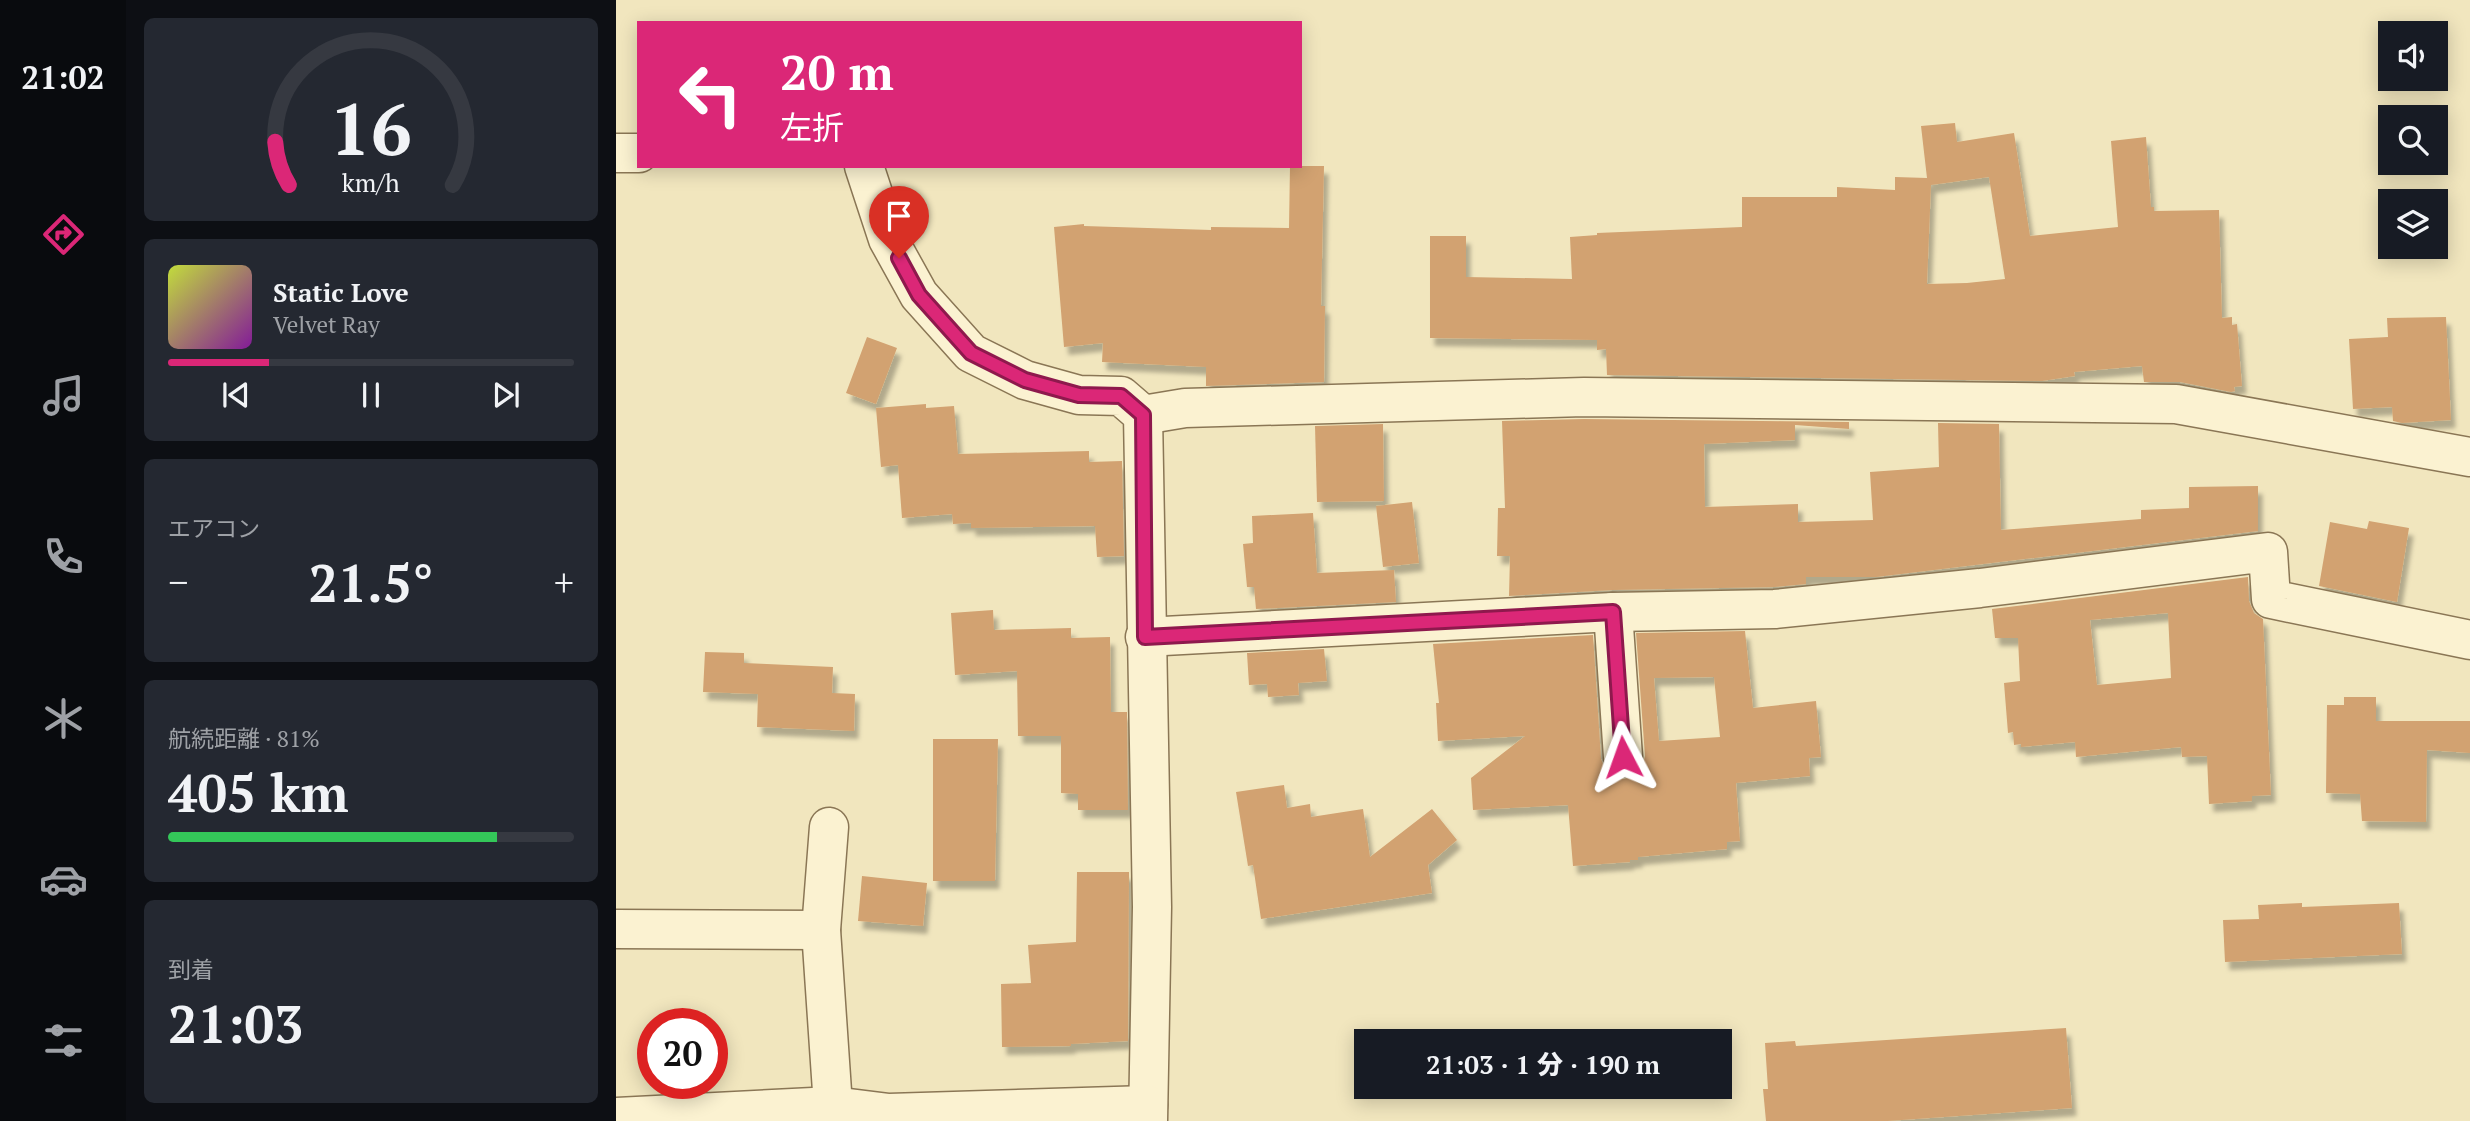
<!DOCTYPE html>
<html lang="ja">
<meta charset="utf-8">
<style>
body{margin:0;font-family:"PT Serif","Noto Sans JP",serif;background:#242831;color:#f1f3f6;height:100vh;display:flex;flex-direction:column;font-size:26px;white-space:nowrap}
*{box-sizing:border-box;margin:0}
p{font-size:23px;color:#9ea1a6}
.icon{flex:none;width:38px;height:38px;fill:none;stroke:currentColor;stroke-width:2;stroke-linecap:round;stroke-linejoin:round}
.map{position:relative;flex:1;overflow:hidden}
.panel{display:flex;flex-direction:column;gap:18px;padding:18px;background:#0d0f14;width:490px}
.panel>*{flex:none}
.top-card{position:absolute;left:21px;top:21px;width:665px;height:147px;border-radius:0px;box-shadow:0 4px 18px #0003;background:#db2777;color:#fff;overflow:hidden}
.buttons{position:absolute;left:1762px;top:21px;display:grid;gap:14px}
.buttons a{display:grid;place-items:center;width:70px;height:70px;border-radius:0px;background:#171b24;box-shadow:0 4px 18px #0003;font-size:35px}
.speed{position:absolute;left:21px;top:1008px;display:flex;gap:14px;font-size:35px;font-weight:700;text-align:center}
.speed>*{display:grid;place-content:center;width:91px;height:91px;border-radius:50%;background:#171b24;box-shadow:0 4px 18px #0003;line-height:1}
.speed .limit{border:10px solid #d22;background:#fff;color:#111}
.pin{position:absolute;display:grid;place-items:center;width:60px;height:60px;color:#fff;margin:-72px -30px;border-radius:50% 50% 50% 0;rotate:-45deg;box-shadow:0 0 7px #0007}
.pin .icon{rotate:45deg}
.me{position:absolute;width:77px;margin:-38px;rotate:356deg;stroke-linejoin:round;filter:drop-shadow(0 0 5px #0008)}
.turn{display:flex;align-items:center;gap:24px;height:147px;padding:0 28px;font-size:32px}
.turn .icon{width:91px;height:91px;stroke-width:2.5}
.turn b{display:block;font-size:49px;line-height:60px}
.big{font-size:52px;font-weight:800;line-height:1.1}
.panel .widget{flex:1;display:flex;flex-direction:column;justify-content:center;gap:10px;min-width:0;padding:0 24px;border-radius:10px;background:#242831}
.panel .dial{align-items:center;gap:0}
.dial svg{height:182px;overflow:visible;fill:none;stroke:#363941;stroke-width:7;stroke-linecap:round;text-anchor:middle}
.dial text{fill:#f1f3f6;stroke:none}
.song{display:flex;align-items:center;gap:21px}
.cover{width:84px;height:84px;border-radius:10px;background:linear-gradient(135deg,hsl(70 70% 55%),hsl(290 70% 35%))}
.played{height:7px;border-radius:4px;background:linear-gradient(90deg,#db2777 25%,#363941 25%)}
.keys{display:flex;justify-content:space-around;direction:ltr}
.heat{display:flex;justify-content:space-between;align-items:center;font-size:38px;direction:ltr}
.charge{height:10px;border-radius:5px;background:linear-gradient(90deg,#34c759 81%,#363941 0)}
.trip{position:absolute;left:738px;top:1029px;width:378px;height:70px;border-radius:0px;background:#171b24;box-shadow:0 4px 18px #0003;font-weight:800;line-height:70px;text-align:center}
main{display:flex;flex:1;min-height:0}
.tabs{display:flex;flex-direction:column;width:126px;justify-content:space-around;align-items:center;background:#090b0e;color:#9ea1a6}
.tabs .icon{width:49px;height:49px}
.tabs .on{color:#db2777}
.tabs b{font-size:32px;color:#f1f3f6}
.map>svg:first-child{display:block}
.building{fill:#d2a271;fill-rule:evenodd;filter:url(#shadow)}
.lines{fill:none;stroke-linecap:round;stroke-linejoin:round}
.minor-casing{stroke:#8a7655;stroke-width:41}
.minor{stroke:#fbf2d1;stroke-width:38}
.route-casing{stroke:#8e194d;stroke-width:18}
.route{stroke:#db2777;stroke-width:12}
</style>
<main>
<nav class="tabs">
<b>21:02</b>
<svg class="icon on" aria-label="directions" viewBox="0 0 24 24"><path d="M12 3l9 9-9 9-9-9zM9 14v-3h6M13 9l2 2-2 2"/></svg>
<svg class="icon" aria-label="music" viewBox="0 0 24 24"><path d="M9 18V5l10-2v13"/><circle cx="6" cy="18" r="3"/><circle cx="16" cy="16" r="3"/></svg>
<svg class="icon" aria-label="phone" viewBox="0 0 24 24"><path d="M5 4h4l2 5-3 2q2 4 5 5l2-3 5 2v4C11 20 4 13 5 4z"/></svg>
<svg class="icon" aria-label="climate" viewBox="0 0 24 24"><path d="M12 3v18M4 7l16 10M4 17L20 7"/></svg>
<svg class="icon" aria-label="car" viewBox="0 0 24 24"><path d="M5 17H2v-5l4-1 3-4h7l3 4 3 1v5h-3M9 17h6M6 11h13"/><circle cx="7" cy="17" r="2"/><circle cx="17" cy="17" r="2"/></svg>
<svg class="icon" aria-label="filters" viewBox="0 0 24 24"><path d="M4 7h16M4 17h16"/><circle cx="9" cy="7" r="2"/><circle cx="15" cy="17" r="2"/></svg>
</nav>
<section class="panel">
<div class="widget dial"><svg viewBox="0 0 100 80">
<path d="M14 69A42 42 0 1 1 86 69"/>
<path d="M14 69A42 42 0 0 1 8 50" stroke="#db2777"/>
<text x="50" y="56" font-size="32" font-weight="700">16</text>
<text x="50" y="72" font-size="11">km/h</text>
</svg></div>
<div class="widget">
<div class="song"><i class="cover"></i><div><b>Static Love</b><p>Velvet Ray</p></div></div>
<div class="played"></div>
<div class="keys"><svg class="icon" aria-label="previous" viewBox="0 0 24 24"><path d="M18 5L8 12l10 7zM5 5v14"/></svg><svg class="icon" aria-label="pause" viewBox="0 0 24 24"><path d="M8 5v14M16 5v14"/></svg><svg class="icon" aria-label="next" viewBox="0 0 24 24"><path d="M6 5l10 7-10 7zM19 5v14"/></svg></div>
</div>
<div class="widget"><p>エアコン</p>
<div class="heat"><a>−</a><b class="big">21.5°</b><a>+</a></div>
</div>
<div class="widget"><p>航続距離 · 81%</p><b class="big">405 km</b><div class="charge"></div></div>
<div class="widget"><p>到着</p><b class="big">21:03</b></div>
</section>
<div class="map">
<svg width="1854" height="1121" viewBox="0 0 1854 1121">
<defs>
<filter id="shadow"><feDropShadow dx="4.5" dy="8" stdDeviation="2" flood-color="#0004"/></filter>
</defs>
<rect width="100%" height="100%" fill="#f1e6be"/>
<g class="building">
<path d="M 1339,123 L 1341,142 L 1398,133 L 1414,236 L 1502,227 L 1495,141 L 1530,137 L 1535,207 L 1538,207 L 1538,211 L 1603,210 L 1606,318 L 1616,317 L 1616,325 L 1621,324 L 1626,386 L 1618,387 L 1619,391 L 1615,392 L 1564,382 L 1528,382 L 1526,366 L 1458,372 L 1459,376 L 1426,381 L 991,375 L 990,349 L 981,350 L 981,340 L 814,338 L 814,236 L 850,236 L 850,277 L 956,279 L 954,237 L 981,235 L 981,233 L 1126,227 L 1126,197 L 1221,197 L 1221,187 L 1279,190 L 1279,177 L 1311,178 L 1305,126 ZM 1373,177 L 1389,279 L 1351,283 L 1311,284 L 1315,185 Z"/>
<path d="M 674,166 L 708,166 L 705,306 L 709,306 L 708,382 L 590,386 L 590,367 L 486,362 L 487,343 L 448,347 L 438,227 L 468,224 L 468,226 L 595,230 L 595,227 L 673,228 Z"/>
<path d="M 1830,317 L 1835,420 L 1786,423 L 1777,421 L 1776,407 L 1737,409 L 1733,339 L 1772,337 L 1771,318 Z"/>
<path d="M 251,337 L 281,348 L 260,404 L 230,393 Z"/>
<path d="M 310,404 L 310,408 L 338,406 L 342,454 L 473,451 L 473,462 L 506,461 L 508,556 L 481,557 L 479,526 L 355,528 L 355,523 L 337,524 L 336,514 L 286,518 L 282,465 L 265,467 L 260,408 Z"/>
<path d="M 968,419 L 1233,422 L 1233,429 L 1179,425 L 1179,440 L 1088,444 L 1089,507 L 1182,504 L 1182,522 L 1257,520 L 1254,472 L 1323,467 L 1322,423 L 1383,424 L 1385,530 L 1525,519 L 1525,510 L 1573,508 L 1573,487 L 1642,486 L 1642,531 L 1260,577 L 1190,577 L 1190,584 L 1158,587 L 996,590 L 893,596 L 894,556 L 881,556 L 882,508 L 889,508 L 886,421 Z"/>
<path d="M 767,424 L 768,501 L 701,502 L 699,426 Z"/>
<path d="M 796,502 L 803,563 L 767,567 L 760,506 Z"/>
<path d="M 697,513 L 701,573 L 778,570 L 780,602 L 640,609 L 638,587 L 631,587 L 627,544 L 637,543 L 636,516 Z"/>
<path d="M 1753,521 L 1793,528 L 1781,602 L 1703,586 L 1714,522 L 1751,529 Z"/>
<path d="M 1632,577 L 1633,601 L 1638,613 L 1647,619 L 1655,795 L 1636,796 L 1636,801 L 1593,804 L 1591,756 L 1566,757 L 1565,747 L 1460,757 L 1459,742 L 1405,747 L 1405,744 L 1398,745 L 1397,732 L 1392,733 L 1388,683 L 1404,681 L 1402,638 L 1379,638 L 1376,609 ZM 1552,613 L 1555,678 L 1481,685 L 1474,620 Z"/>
<path d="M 377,610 L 378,630 L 455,628 L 455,638 L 494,637 L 495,712 L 511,712 L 512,810 L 462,810 L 462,794 L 445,793 L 445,736 L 402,736 L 401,671 L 339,675 L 335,613 Z"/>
<path d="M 1129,631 L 1137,708 L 1200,701 L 1205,757 L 1193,758 L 1194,776 L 1120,783 L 1124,841 L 1111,842 L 1111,849 L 1022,857 L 1022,860 L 1014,860 L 1014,862 L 957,866 L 952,805 L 857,810 L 855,778 L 909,736 L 822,741 L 820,703 L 823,703 L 817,644 L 977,635 L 985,759 L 989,769 L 997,776 L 1008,779 L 1020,775 L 1026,767 L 1029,756 L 1020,633 ZM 1098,677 L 1104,737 L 1043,741 L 1038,678 Z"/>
<path d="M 708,649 L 711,681 L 682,683 L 683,695 L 652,697 L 651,684 L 633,685 L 631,653 Z"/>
<path d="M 89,652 L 128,653 L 128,663 L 217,667 L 216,693 L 239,694 L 238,731 L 141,727 L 142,694 L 87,692 Z"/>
<path d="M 1728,697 L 1760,697 L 1760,721 L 1854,721 L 1854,753 L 1811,750 L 1810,822 L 1746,821 L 1744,794 L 1710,793 L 1711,705 L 1728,705 Z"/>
<path d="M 317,739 L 382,739 L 379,881 L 317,881 Z"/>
<path d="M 668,785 L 671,808 L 694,804 L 695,817 L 747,809 L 754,857 L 816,809 L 841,840 L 812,865 L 816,893 L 645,919 L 637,865 L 632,866 L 620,792 Z"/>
<path d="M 461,872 L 513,872 L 512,1041 L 455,1044 L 455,1046 L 386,1047 L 385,984 L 415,983 L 412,945 L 460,942 Z"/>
<path d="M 246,876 L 311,883 L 307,926 L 242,921 Z"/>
<path d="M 1686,903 L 1686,907 L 1783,903 L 1786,954 L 1609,962 L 1607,920 L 1643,919 L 1642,905 Z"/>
<path d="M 1450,1028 L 1456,1108 L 1271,1121 L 1150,1121 L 1147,1089 L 1152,1089 L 1149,1043 L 1179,1041 L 1180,1046 Z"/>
</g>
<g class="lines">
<defs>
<g id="minor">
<path d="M 0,153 L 23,153"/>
<path d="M 248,166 L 272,239 L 303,295 L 355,353 L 409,380 L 463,395 L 505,396 L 527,415 L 536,907 L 532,1121"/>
<path d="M 527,415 L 569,408 L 968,397 L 1560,404 L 1854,457"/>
<path d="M 997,612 L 1007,757"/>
<path d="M 529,637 L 997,612 L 1159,609 L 1364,588 L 1652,552 L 1655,599 L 1854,640"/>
<path d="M 213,827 L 205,930 L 217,1106"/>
<path d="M 0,929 L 205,930"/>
<path d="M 0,1117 L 217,1106 L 273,1113 L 532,1105"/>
</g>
</defs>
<use href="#minor" class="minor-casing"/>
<use href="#minor" class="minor"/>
</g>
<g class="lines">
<defs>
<path id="route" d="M 283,258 L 303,295 L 355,353 L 409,380 L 463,395 L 505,396 L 527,415 L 529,637 L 997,612 L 1007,757"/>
</defs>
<use href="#route" class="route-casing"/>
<use href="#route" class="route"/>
</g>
</svg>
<div class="buttons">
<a><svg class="icon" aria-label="sound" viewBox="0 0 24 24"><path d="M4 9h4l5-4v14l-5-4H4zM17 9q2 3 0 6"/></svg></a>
<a><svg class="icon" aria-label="search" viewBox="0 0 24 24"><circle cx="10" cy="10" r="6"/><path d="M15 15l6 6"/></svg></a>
<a><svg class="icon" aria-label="layers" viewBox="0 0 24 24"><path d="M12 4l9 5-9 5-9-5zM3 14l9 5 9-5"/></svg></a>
</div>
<div class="speed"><div class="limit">20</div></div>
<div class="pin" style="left:283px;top:258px;background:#d93025"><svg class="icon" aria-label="arrive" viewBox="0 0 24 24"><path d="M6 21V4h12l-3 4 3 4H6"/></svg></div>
<svg class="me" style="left:1007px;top:757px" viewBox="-20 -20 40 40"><path d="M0-17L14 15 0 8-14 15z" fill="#db2777" stroke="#fff" stroke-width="4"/></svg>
<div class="trip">21:03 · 1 分 · 190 m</div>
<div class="top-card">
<div class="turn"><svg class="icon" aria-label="left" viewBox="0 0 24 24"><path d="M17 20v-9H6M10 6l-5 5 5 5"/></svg><div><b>20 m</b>左折</div></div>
</div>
</div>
</main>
